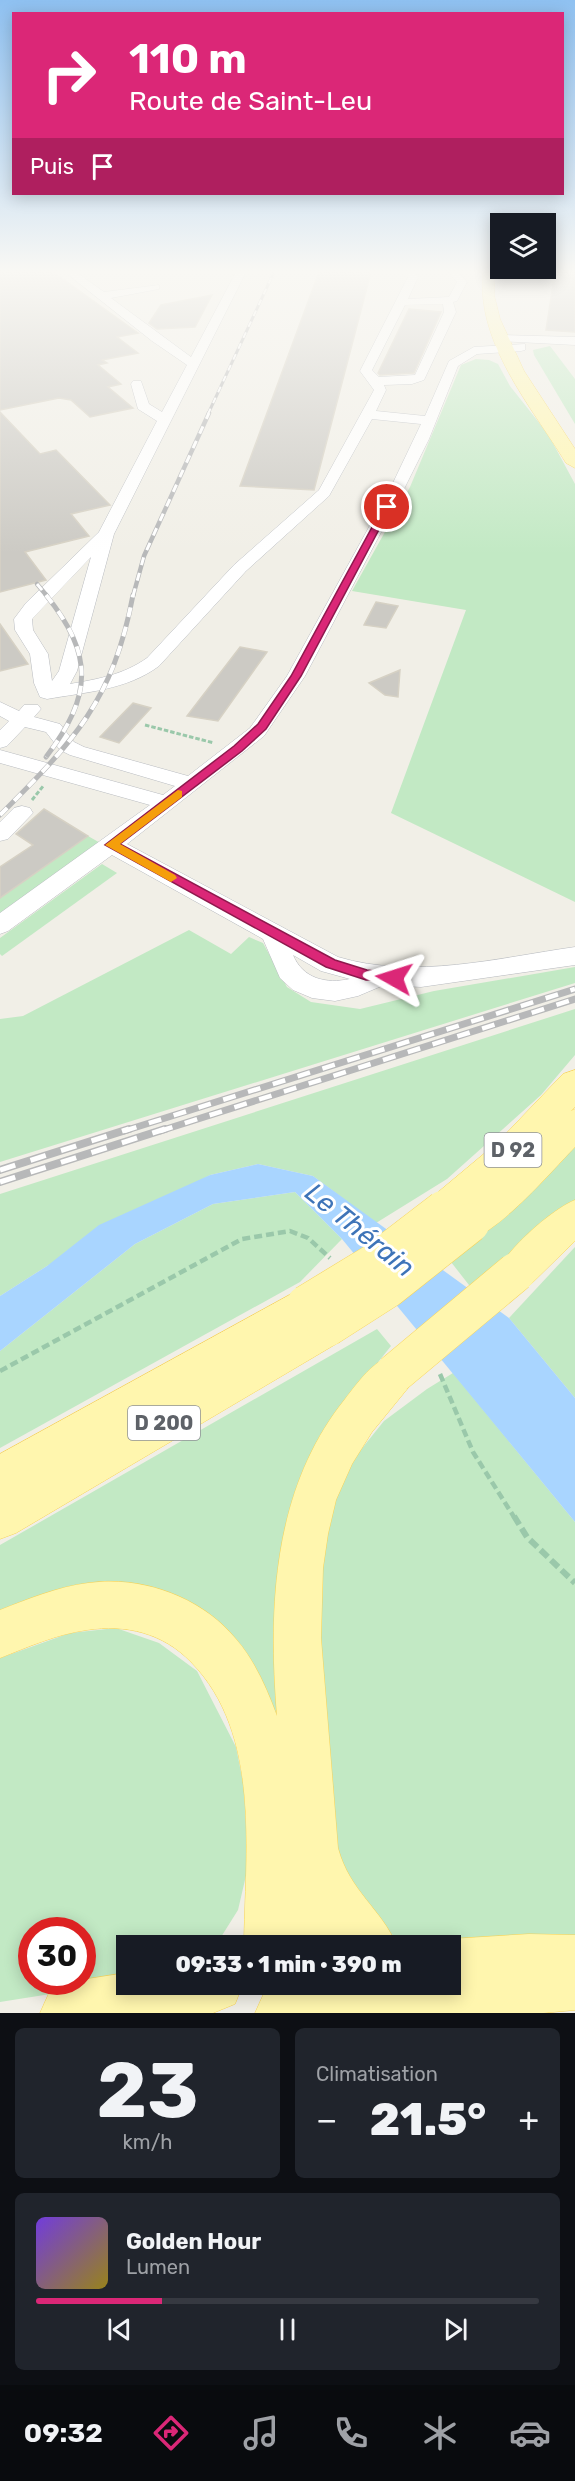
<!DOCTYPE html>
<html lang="fr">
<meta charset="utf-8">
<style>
body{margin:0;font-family:Rubik,sans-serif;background:#20242c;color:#f1f3f6;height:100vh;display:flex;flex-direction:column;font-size:22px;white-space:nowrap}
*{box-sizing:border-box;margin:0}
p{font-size:20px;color:#9ea1a6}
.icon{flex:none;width:33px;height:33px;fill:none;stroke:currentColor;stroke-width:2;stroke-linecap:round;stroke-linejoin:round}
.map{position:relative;height:2013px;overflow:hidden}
.sheet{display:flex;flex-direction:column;gap:15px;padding:15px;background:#0d0f14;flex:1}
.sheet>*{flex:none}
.top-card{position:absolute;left:12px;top:12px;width:552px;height:183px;border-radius:0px;box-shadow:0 3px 15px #0003;background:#db2777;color:#fff;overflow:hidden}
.controls{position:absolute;left:490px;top:213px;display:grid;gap:12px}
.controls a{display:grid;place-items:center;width:66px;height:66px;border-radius:0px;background:#171b24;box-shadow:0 3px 15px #0003;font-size:30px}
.speed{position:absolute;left:18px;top:1917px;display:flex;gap:12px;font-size:30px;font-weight:700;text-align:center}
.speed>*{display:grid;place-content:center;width:78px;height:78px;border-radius:50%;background:#171b24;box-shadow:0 3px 15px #0003;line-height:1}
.speed .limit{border:9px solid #d22;background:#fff;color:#111}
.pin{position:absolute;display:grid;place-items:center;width:51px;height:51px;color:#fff;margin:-26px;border:3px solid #fff;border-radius:50%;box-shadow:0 2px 6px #0007}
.me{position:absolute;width:66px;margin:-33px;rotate:276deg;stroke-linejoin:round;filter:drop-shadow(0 0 4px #0008)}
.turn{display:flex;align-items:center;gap:21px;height:126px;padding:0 18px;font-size:27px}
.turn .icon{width:78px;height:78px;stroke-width:2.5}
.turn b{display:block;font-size:42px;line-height:51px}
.then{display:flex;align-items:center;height:57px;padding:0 18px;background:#0003;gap:12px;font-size:22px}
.big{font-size:45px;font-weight:800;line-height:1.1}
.sheet .tile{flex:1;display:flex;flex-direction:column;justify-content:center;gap:9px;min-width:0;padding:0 21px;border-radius:9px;background:#20242c}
.sheet .dial{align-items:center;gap:0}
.dial b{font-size:78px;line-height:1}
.song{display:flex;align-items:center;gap:18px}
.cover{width:72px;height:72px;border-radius:9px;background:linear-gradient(135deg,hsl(260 70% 55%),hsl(50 70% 35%))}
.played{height:6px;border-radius:3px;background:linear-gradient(90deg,#db2777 25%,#363941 25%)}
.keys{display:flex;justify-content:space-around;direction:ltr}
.heat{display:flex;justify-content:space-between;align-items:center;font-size:33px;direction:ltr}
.sheet .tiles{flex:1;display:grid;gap:15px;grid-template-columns:1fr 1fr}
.tile:last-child{grid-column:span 2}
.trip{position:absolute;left:116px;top:1935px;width:345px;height:60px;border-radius:0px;background:#171b24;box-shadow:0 3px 15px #0003;font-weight:800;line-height:60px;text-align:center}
.dock{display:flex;height:96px;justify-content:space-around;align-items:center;background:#090b0e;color:#9ea1a6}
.dock .icon{width:42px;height:42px}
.dock .active{color:#db2777}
.dock b{font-size:27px;color:#f1f3f6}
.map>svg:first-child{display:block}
.green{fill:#c2e9c4;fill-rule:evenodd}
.water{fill:#a9d5ff}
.building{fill:#cccac4;stroke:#d6d1c4;stroke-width:1.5}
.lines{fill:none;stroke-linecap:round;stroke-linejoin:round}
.minor-casing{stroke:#b9bcc1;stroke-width:1}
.major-casing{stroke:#f8d358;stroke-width:1}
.path-far2{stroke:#9ac8aa;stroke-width:3;stroke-dasharray:4.5 2;stroke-linecap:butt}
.path-far1{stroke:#9ac8aa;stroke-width:4.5;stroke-dasharray:8 4;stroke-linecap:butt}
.path{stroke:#9ac8aa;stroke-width:6;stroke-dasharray:10 4.5;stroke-linecap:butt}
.minor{fill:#fff;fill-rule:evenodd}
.major{fill:#fff6ae;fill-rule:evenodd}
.rail-far4-casing{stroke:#b7b8b9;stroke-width:3}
.rail-far3-casing{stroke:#b7b8b9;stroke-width:4.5}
.rail-far2-casing{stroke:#b7b8b9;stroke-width:5}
.rail-far1-casing{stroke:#b7b8b9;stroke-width:7}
.rail-casing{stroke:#b7b8b9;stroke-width:8}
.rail-far4{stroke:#fff;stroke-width:2;stroke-dasharray:6;stroke-linecap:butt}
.rail-far3{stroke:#fff;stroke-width:3;stroke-dasharray:8;stroke-linecap:butt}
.rail-far2{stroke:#fff;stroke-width:4;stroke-dasharray:10;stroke-linecap:butt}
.rail-far1{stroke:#fff;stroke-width:4.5;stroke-dasharray:13;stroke-linecap:butt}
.rail{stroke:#fff;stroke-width:5;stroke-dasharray:16;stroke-linecap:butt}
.major-bridge-casing{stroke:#f8d358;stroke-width:40;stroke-linecap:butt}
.major-bridge{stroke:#fff6ae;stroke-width:39}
.route{fill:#db2777;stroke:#8e194d;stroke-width:1.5}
.slow{fill:#f59e0b}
.labels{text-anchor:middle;stroke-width:6;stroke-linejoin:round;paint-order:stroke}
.shield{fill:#fff;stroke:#8e9195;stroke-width:1.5}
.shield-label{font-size:20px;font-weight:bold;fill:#5e6268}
.near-water-label{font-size:27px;font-style:italic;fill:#3e74b8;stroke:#fff}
</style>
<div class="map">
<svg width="575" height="2013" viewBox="0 0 575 2013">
<rect width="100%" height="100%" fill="#f1efe7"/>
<g class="green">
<path d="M 550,346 L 575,379 L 575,424 L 534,355 L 533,350 Z"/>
<path d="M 476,359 L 489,360 L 498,364 L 510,386 L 548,434 L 575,484 L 575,902 L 391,813 L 466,610 L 352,591 L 410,487 L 461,365 Z"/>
<path d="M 88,836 L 102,844 L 0,917 L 0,898 Z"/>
<path d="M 102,864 L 117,873 L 2,956 L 0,954 L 0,938 Z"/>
<path d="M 189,930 L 231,954 L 249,937 L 263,943 L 287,987 L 311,1002 L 360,1009 L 434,991 L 575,967 L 575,983 L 0,1162 L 0,1019 L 23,1016 Z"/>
<path d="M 575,1009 L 575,1055 L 541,1095 L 447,1179 L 376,1223 L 313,1176 L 258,1164 L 210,1175 L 47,1266 L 0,1296 L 0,1194 Z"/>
<path d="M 575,1146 L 575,1202 L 476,1294 L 451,1262 L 554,1169 Z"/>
<path d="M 295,1192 L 342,1239 L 300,1282 L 0,1448 L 0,1351 L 135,1244 L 213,1204 Z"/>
<path d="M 575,1247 L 575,1398 L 509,1318 Z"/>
<path d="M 377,1329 L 391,1346 L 320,1435 L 298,1485 L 284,1534 L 278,1581 L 285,1739 L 218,1628 L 0,1614 L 0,1545 Z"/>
<path d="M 453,1373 L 575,1522 L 575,1938 L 450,1946 L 425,1945 L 396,1938 L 366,1912 L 332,1859 L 319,1689 L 321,1532 L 355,1457 L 384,1421 L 427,1389 Z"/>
<path d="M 116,1628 L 159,1643 L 197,1671 L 236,1747 L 244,1787 L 248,1867 L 238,1910 L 216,1945 L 126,1946 L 126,1982 L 0,2002 L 0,1658 L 70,1633 ZM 32,1930 L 82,1930 L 82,1982 L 32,1982 Z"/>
</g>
<path class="water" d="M 258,1164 L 313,1176 L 509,1318 L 575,1398 L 575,1522 L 342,1239 L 295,1192 L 213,1204 L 135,1244 L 0,1351 L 0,1296 L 47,1266 L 99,1225 L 210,1175 Z"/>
<g class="building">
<path d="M 0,272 L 53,272 L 138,333 L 117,337 L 138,353 L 102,360 L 107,363 L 98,365 L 121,384 L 108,387 L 133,408 L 90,417 L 71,400 L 59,398 L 0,410 Z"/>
<path d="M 319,272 L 371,272 L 314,490 L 240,486 Z"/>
<path d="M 555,272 L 575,272 L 575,332 L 546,330 Z"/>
<path d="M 212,295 L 195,327 L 157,329 L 149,323 L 161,305 Z"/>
<path d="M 409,309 L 441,312 L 414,373 L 380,375 L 378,373 Z"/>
<path d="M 0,412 L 40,454 L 56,450 L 110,505 L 71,514 L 89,536 L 25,552 L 46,580 L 0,592 Z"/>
<path d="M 376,602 L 398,606 L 386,628 L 364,625 Z"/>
<path d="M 0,624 L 28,664 L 0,671 Z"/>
<path d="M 240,647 L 267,652 L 218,721 L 187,716 Z"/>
<path d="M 400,670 L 398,697 L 385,695 L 369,683 Z"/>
<path d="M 133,703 L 151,708 L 119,743 L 100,737 Z"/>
<path d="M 44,809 L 88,836 L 0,898 L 0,867 L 33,845 L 16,834 Z"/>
</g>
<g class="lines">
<defs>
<g id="minor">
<path d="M 65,272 L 76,272 L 104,292 L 159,285 L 159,289 L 111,298 L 191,357 L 236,272 L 246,272 L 114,534 L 77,671 L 70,684 C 98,679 123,675 147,658 L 234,565 L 319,490 L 374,390 L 360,371 L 408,277 L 403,272 L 414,272 L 418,277 L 408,299 L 449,297 L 457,282 L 448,272 L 458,272 L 467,282 L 457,301 L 453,302 L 456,312 L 424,380 L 412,384 L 384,385 L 386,390 L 376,411 L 425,416 L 449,361 L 474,347 L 525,344 L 525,350 L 521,351 L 477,354 L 458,366 L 429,439 L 405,487 L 305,676 L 264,736 L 127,844 L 338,957 C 415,980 497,958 575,947 L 575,965 L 421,987 L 384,985 L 358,996 L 335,1001 L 312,998 L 293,990 L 280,978 L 263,939 L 112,855 L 8,931 L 0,934 L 0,913 L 150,805 L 0,763 L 0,750 L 163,795 L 175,786 L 70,755 L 60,750 L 46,732 L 25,727 L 7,746 L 0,748 L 0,730 L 9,721 L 0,716 L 0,702 L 19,711 L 24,705 L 38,705 L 41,709 L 34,717 L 60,724 L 74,742 L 84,747 L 188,776 L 250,728 L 287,676 L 391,487 L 421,424 L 372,419 L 329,496 L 246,571 L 159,666 C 127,690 86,692 47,699 L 40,697 L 34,683 L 30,654 L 15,630 L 14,619 L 26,603 L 99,532 L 157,421 L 138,409 L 131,384 L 133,381 L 141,381 L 149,404 L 162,412 L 187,365 L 152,341 ZM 443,304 L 444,312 L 415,375 L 379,377 L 372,370 L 405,305 ZM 91,557 L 59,671 L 52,681 L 48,654 L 33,630 L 32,619 ZM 293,955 L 321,971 L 350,979 C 326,984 303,979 293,955 Z"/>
<path d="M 503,335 L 575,337 L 575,345 L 499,341 L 497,339 Z"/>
<path d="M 22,806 L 30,808 L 33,813 L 8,839 L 0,841 L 0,822 L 14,808 Z"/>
</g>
<g id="major">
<path d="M 483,272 L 495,272 L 494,295 L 500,319 L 524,371 L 575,449 L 575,468 L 566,463 C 531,406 476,343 483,272 Z"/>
<path d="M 575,1070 L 575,1107 L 571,1111 L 575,1109 L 575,1147 C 549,1174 504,1227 470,1240 L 457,1235 L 452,1224 L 444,1227 L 431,1222 L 426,1210 L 431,1198 L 498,1142 L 563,1074 Z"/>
<path d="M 575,1200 L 575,1241 L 530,1285 L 516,1290 L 502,1285 L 497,1272 C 507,1249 552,1209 575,1200 Z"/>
<path d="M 306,1286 L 320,1292 L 326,1305 L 324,1309 L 341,1313 L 347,1327 L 341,1341 L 16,1533 L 0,1539 L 0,1454 Z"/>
<path d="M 394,1354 L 408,1360 L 414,1374 L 408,1388 L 372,1432 L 352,1464 L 336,1500 L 328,1534 L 323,1568 L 321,1638 L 338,1848 C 350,1892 381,1908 397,1946 L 244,1946 C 245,1853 262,1734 191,1662 C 163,1633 126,1624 87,1630 C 57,1634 28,1647 0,1658 L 0,1610 C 28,1599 57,1587 88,1583 C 141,1575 202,1597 236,1639 C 255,1661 267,1689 277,1716 C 268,1606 273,1489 345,1399 C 359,1381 372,1362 394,1354 Z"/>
<path d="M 529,1934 L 575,1935 L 575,2010 L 543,2013 L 255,2013 L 264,1993 L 272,1984 L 450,1984 L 450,1946 L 434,1946 L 450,1939 Z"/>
<path d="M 126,1973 L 126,1984 L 243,1984 L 235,2004 L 213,2013 L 40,2013 L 49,1993 L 87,1979 Z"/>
</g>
</defs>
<use href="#minor" class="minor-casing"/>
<use href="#major" class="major-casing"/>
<g class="path-far2">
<path d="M 145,725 L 214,743"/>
<path d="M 32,800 L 44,785"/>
</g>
<g class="path-far1">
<path d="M 0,1371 L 242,1239 L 290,1231 L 308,1238 L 330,1258"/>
<path d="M 440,1374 L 473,1452 L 514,1517"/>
</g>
<path class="path" d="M 514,1516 L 527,1537 L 575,1583"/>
<use href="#minor" class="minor"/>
<use href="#major" class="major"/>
<defs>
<path id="rail-far4" d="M 208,414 L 274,272"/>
<g id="rail-far3">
<path d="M 37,584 L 47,596"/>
<path d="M 133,596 L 144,556 L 209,413"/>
</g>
<g id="rail-far2">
<path d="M 46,595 C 94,655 93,695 46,757"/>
<path d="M 0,815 C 74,741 113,701 133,595"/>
</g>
<g id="rail-far1">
<path d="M 124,1131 L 575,989"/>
<path d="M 160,1131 L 575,999"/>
</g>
<g id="rail">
<path d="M 0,1170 L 129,1129"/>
<path d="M 0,1182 L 165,1129"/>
</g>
</defs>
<use href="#rail-far4" class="rail-far4-casing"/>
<use href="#rail-far3" class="rail-far3-casing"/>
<use href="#rail-far2" class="rail-far2-casing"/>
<use href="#rail-far1" class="rail-far1-casing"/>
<use href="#rail" class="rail-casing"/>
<use href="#rail-far4" class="rail-far4"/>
<use href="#rail-far3" class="rail-far3"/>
<use href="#rail-far2" class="rail-far2"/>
<use href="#rail-far1" class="rail-far1"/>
<use href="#rail" class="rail"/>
<defs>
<g id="major-bridge">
<path d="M 306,1305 L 375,1263 L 444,1210"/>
<path d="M 327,1327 L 388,1288 L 470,1223"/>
<path d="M 394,1374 L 516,1272"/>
</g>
</defs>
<use href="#major-bridge" class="major-bridge-casing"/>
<use href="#major-bridge" class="major-bridge"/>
</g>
<linearGradient id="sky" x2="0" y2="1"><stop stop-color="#8fc1f1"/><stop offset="0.49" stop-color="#f9f8f4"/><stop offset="1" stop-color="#f9f8f4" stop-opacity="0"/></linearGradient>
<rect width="575" height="554" fill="url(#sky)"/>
<path class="route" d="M 387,504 L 391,507 L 301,676 L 266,729 L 242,751 L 120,844 L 335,960 L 367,970 L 399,974 L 399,981 L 366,980 L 326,967 L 105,845 L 234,746 L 258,724 L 291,676 L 383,507 Z"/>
<path class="slow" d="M 178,790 L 182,791 L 182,797 L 120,844 L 175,875 L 177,878 L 171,882 L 105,845 Z"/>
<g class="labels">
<g class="shield">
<rect x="484.5" y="1133" width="57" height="34" rx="4.5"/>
<rect x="128" y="1406" width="72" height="34" rx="4.5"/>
</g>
<g class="shield-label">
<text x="513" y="1157">D 92</text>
<text x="164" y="1430">D 200</text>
</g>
<g class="near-water-label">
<text transform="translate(360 1230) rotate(39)" y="9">Le Thérain</text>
</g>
</g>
</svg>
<div class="controls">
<a><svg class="icon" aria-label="layers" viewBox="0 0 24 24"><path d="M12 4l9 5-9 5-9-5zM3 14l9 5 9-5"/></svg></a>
</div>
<div class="speed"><div class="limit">30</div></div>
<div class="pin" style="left:387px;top:507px;background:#d93025"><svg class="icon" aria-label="arrive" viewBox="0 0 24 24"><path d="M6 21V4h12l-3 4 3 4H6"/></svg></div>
<svg class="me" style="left:394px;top:978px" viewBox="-20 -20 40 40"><path d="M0-17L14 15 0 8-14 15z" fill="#db2777" stroke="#fff" stroke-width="4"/></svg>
<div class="trip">09:33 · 1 min · 390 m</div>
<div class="top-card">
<div class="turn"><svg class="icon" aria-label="right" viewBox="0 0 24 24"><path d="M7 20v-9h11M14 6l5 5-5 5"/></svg><div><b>110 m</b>Route de Saint-Leu</div></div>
<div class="then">Puis<svg class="icon" aria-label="arrive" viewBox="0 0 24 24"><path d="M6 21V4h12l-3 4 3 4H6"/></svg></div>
</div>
</div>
<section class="sheet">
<div class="tiles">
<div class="tile dial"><b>23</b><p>km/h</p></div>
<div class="tile"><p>Climatisation</p>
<div class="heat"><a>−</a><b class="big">21.5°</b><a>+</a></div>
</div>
<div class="tile">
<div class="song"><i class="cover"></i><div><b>Golden Hour</b><p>Lumen</p></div></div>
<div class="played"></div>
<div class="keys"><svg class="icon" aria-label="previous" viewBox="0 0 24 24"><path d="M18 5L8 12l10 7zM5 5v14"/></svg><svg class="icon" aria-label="pause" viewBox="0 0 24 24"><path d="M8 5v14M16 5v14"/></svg><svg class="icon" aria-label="next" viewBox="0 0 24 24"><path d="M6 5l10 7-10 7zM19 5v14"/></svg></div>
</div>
</div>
</section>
<nav class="dock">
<b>09:32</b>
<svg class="icon active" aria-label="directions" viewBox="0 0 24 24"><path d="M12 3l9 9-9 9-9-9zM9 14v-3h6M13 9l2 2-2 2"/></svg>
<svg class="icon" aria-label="music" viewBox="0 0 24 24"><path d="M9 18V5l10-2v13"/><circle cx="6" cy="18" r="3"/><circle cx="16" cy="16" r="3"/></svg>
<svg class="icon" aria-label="phone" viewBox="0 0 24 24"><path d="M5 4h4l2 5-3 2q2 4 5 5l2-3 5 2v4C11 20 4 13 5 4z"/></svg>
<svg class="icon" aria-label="climate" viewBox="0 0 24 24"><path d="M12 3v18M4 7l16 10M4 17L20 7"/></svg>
<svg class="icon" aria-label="car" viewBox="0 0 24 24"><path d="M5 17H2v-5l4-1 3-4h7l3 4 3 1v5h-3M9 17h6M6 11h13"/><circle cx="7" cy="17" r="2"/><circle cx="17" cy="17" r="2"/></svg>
</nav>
